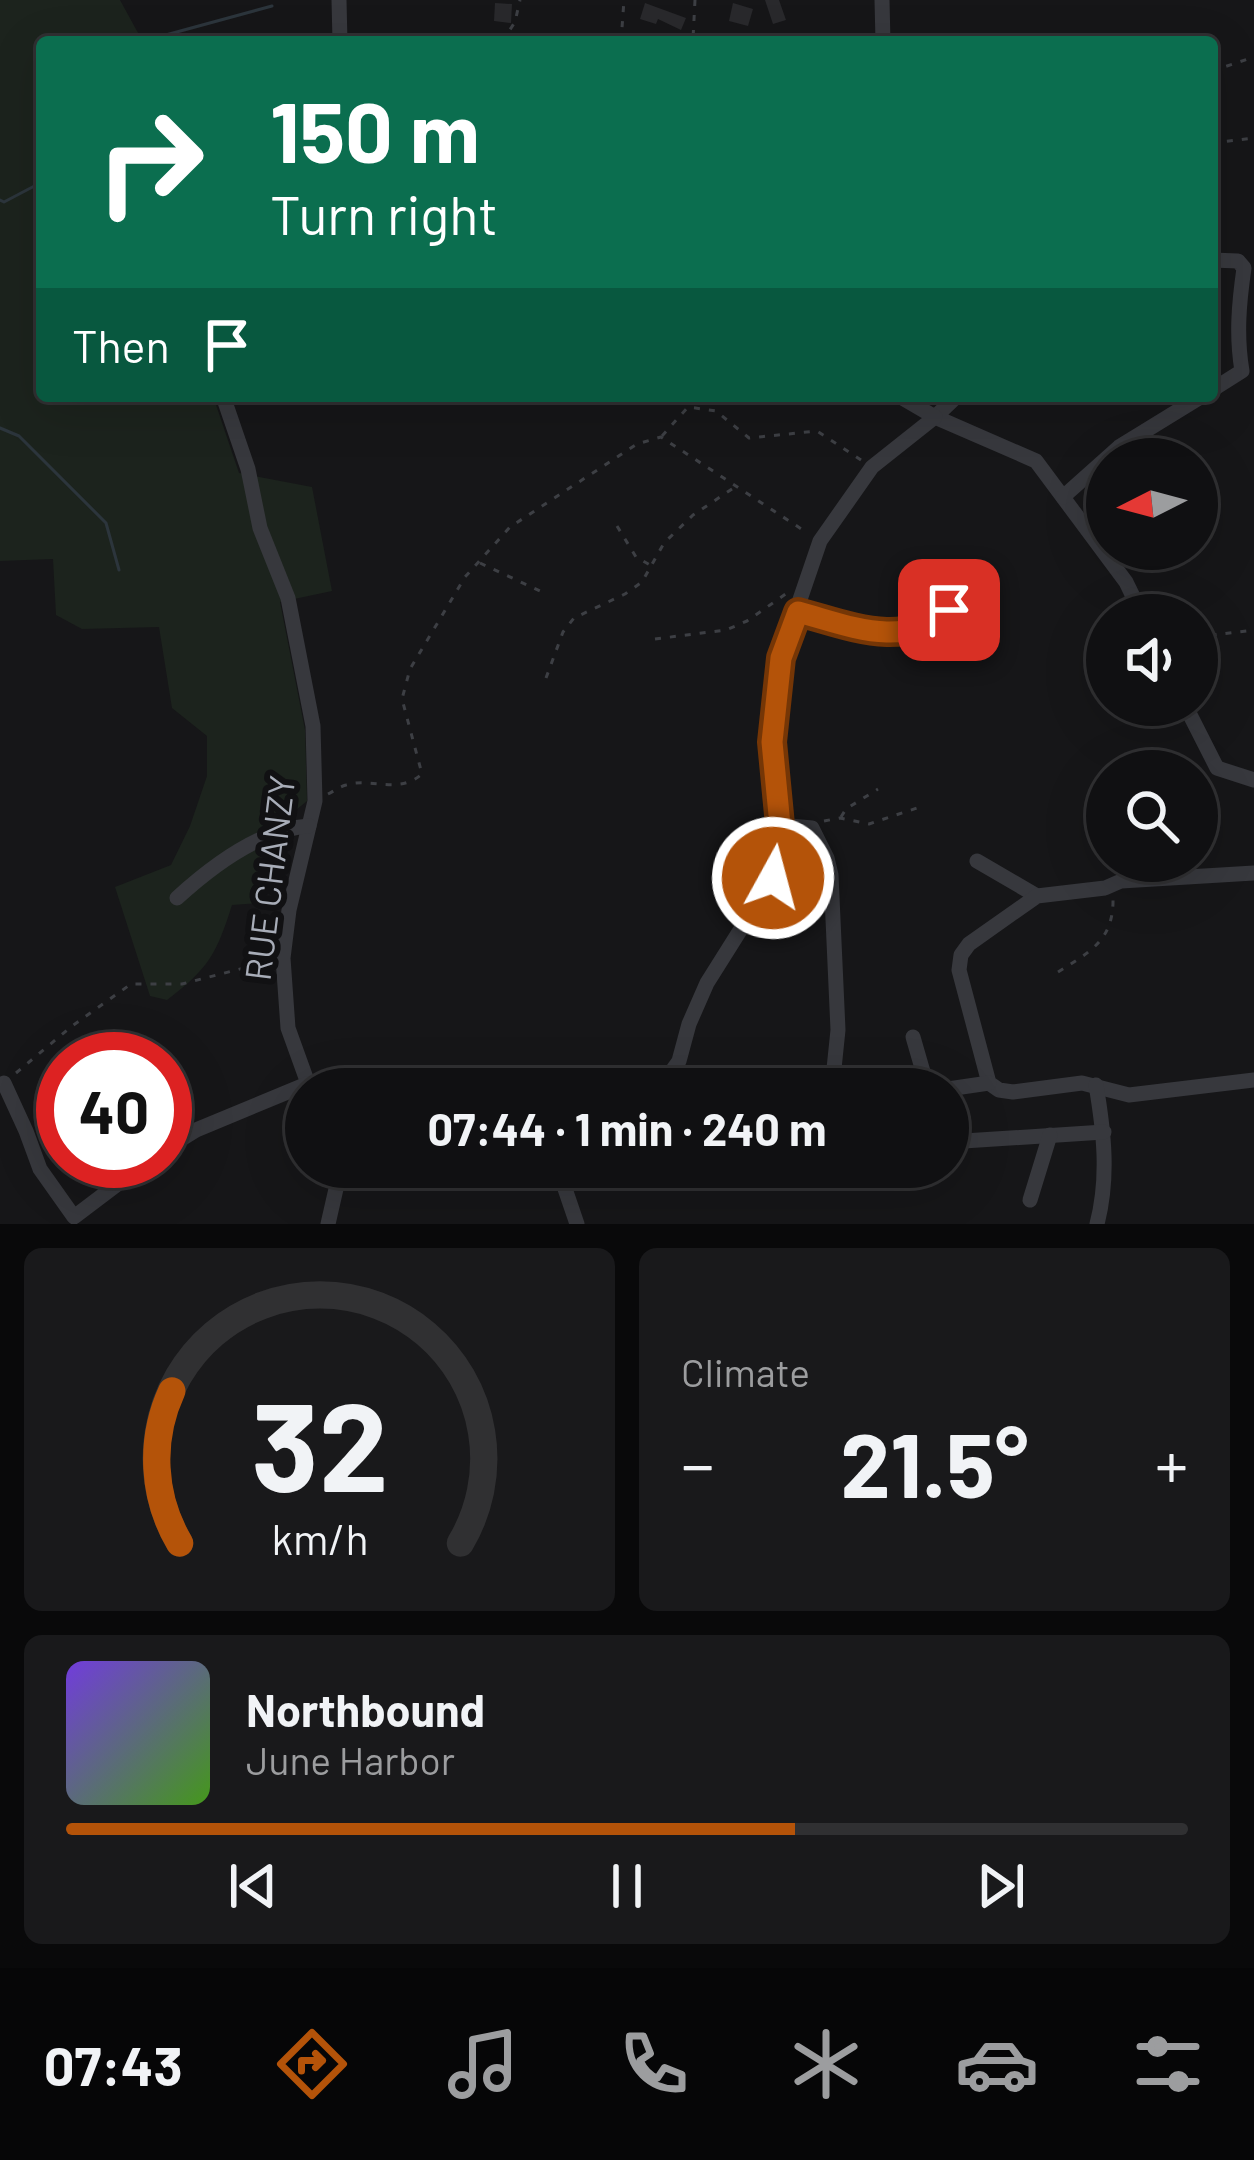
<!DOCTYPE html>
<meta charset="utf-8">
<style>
body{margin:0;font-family:Barlow,sans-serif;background:#19191b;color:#f1f3f6;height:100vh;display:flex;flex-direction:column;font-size:45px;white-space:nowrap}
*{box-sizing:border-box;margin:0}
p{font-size:39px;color:#9c9d9f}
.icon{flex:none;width:66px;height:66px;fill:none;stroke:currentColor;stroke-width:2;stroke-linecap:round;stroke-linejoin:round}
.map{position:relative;height:1224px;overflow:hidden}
.sheet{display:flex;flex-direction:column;gap:24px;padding:24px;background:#09090a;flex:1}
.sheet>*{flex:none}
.hud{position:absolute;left:36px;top:36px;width:1182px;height:366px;border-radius:12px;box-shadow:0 12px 48px #0002,0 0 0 3px #303032;background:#0b6e4f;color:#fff;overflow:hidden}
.needle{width:78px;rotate:264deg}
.buttons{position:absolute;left:1086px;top:438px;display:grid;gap:24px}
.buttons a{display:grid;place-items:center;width:132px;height:132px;border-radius:50%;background:#101012;box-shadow:0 12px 48px #0002,0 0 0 3px #303032;font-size:60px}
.speed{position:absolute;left:36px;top:1032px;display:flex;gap:24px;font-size:60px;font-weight:700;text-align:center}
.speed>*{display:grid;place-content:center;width:156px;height:156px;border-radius:50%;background:#101012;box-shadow:0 12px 48px #0002,0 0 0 3px #303032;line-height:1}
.speed .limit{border:18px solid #d22;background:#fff;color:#111}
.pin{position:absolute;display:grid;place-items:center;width:102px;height:102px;color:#fff;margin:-51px;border-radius:24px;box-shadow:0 6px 18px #0006}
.me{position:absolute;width:132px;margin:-66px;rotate:7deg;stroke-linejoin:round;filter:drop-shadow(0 0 9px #0008)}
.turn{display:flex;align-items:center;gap:42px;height:252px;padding:0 36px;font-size:54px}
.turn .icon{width:156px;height:156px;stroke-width:2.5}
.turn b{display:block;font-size:84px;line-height:102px}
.then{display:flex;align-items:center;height:114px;padding:0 36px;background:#0003;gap:24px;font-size:45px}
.big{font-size:90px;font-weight:700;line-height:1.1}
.sheet .card{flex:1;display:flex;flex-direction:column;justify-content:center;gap:18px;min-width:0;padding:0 42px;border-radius:18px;background:#19191b}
.sheet .dial{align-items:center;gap:0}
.dial svg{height:312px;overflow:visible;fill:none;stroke:#303032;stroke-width:7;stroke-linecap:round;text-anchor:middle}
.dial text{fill:#f1f3f6;stroke:none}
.song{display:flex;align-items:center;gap:36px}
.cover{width:144px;height:144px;border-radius:18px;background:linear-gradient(135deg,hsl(260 70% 55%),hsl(100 70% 35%))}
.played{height:12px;border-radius:6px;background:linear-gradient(90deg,#b45309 65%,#303032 65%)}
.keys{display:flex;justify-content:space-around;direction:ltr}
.heat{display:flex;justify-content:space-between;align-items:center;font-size:66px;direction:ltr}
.sheet .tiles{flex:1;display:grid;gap:24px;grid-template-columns:1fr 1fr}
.card:last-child{grid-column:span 2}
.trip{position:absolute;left:285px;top:1068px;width:684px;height:120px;border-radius:60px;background:#101012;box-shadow:0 12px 48px #0002,0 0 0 3px #303032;font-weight:700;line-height:120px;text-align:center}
.menu{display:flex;height:192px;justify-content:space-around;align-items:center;background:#060607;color:#9c9d9f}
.menu .icon{width:84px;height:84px}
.menu .on{color:#b45309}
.menu b{font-size:54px;color:#f1f3f6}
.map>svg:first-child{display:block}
.green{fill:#1c231d}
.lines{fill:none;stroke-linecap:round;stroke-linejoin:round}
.stream{stroke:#2c353c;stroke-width:3}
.building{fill:#29292c}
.path{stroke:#3d3f44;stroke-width:3;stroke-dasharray:6 9;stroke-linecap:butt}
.minor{stroke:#37383d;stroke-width:15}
.route-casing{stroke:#753606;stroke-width:30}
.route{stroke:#b45309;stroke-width:21}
.labels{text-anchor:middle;stroke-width:12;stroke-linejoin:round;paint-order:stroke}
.street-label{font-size:36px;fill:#a8adb8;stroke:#111113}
</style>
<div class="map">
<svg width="1254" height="1224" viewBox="0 0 1254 1224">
<rect width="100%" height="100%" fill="#161618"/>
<path class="green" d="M 0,0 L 120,0 L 143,42 L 42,42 L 42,396 L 213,396 L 239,473 L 312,487 L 332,591 L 280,602 L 305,730 L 307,801 L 290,815 L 259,903 L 232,905 C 216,955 209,968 167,1000 L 150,996 L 115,887 L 171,865 L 190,826 L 207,776 L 207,736 L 172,708 L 159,627 L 82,629 L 56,615 L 53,559 L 0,561 Z"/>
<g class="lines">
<g class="stream">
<path d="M 140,42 L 272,6"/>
<path d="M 0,200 L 4,202 L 42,182"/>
<path d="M 0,428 L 19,436 L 106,523 L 119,570"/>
</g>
</g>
<g class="building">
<path d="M 765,0 L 779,0 L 786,20 L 773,24 Z"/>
<path d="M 495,3 L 512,4 L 511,23 L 494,21 Z"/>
<path d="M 645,3 L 686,18 L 681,30 L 658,19 L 656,24 L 640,19 Z"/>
<path d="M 733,3 L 753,9 L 748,26 L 729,21 Z"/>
</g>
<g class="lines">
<g class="path">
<path d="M 695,0 L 693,39 L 754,36 L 781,42"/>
<path d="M 502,42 L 515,22 L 520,0"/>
<path d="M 621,42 L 624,0"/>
<path d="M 1212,71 L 1254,57"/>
<path d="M 1212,143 L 1254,138"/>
<path d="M 662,436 L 688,407 L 716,411 L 749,438 L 817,431 L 861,460"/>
<path d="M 1197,503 L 1199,502"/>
<path d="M 617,526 L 636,557 L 650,565"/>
<path d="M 480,563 L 540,591"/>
<path d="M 655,639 L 726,630 L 747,621 L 790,591"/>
<path d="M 1197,642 L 1213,635 L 1254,630"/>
<path d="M 546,678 L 563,632 L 574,618 L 625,594 L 642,582 L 664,543 L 693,515 L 735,487"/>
<path d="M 328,794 C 334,791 339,787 346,785 C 371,777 398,795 422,774 L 402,699 L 410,669 L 465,577 L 510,527 L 637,444 L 661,437 L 806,532"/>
<path d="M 841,817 L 846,809 L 878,789"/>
<path d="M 824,821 L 840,818 L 869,824 L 917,808"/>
<path d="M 1058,972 C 1090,952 1114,940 1113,898"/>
<path d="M 16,1073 L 72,1026 L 131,984 L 182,984 L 267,962"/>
</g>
<g class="minor">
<path d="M 339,0 L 340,42"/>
<path d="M 882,0 L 883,42"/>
<path d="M 1212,260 L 1238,261 L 1244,268 C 1239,303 1236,335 1242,371 L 1212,390"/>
<path d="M 223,396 L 248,469 L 260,528 L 288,598 L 313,726 L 315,801 L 289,910 L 283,958 L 288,1028 L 310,1089"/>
<path d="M 957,396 L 935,417 L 1036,461 L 1126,582 L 1142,615"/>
<path d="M 1063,497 L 1119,447 L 1202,396"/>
<path d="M 798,612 C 850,626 916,654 955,601"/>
<path d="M 1185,705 L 1217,768 L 1254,780"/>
<path d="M 780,825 L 812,828 L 827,858 L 831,875 L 838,1030 L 832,1088"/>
<path d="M 977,861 L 1037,896"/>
<path d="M 1254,873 L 1121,881 L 1105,888 L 1037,896 L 969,944 L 961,955 L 959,970 L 989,1083 L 999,1090 L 1013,1092 L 1082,1083 L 1129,1095 L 1254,1080"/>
<path d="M 177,898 C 212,866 260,829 309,826"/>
<path d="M 913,1037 L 928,1089"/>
<path d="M 4,1083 L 26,1131 L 40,1169 L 74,1217 L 148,1161"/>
<path d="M 1096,1085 C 1104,1132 1109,1178 1097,1224"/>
<path d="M 582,1089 L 588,1084 L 656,1080 L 669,1075 L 679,1061 L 689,1024 L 707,983 L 773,878 L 780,825 L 772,742 L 780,658 L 820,541 L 872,467 L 935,417 L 899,396"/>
<path d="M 948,1089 L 989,1083"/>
<path d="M 948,1142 L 1104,1132"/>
<path d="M 165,1149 L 196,1130 L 307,1084"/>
<path d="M 561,1167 L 562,1180 L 577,1224"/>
<path d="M 1030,1200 L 1050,1135"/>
<path d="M 328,1224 L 341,1167"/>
</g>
</g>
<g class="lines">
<defs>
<path id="route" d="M 773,878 L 780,825 L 772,742 L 781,658 L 798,612 C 851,626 902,650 949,610"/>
</defs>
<use href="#route" class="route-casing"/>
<use href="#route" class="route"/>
</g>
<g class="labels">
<g class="street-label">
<text transform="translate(270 878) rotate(-83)" y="13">RUE CHANZY</text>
</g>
</g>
</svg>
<div class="buttons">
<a><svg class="needle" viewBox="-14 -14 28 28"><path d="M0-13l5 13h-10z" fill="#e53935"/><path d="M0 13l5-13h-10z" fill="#9c9d9f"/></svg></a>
<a><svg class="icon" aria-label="sound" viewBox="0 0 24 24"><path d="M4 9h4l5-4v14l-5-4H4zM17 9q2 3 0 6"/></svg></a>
<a><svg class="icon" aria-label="search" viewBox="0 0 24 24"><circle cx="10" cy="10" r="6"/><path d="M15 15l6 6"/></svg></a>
</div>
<div class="speed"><div class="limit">40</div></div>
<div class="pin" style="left:949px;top:610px;background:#d93025"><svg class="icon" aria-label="arrive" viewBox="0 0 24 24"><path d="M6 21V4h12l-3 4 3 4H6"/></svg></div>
<svg class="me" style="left:773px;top:878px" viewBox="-20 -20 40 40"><circle r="17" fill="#b45309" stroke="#fff" stroke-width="3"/><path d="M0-11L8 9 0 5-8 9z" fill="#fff"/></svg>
<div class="trip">07:44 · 1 min · 240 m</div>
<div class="hud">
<div class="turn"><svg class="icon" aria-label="right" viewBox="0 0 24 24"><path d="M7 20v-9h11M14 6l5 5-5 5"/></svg><div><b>150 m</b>Turn right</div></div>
<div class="then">Then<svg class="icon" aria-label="arrive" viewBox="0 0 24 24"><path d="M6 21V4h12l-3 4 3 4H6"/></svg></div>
</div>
</div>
<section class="sheet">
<div class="tiles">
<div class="card dial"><svg viewBox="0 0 100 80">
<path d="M14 69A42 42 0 1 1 86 69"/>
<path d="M14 69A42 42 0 0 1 12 30" stroke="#b45309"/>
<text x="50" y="56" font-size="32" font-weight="700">32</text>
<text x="50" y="72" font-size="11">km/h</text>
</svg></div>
<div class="card"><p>Climate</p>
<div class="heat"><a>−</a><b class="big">21.5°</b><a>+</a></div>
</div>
<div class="card">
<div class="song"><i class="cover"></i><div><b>Northbound</b><p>June Harbor</p></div></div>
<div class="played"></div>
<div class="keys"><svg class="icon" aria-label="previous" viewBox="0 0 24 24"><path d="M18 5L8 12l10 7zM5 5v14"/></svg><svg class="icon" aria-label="pause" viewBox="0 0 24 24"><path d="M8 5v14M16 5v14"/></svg><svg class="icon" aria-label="next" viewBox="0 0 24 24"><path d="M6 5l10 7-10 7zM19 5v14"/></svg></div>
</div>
</div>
</section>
<nav class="menu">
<b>07:43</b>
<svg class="icon on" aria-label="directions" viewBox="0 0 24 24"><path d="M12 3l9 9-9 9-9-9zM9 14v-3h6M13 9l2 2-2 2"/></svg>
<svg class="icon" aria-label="music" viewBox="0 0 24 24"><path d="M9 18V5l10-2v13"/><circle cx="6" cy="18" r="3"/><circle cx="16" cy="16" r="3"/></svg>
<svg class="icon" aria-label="phone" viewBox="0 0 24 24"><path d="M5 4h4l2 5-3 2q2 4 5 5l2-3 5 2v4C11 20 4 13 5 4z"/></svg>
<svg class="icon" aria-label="climate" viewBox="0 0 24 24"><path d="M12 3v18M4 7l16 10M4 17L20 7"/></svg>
<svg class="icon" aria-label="car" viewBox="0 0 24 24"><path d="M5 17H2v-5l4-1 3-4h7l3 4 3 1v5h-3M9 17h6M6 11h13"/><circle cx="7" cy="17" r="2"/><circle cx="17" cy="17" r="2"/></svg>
<svg class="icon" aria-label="filters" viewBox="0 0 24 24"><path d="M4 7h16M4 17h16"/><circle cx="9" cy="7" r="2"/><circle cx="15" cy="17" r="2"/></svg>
</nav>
